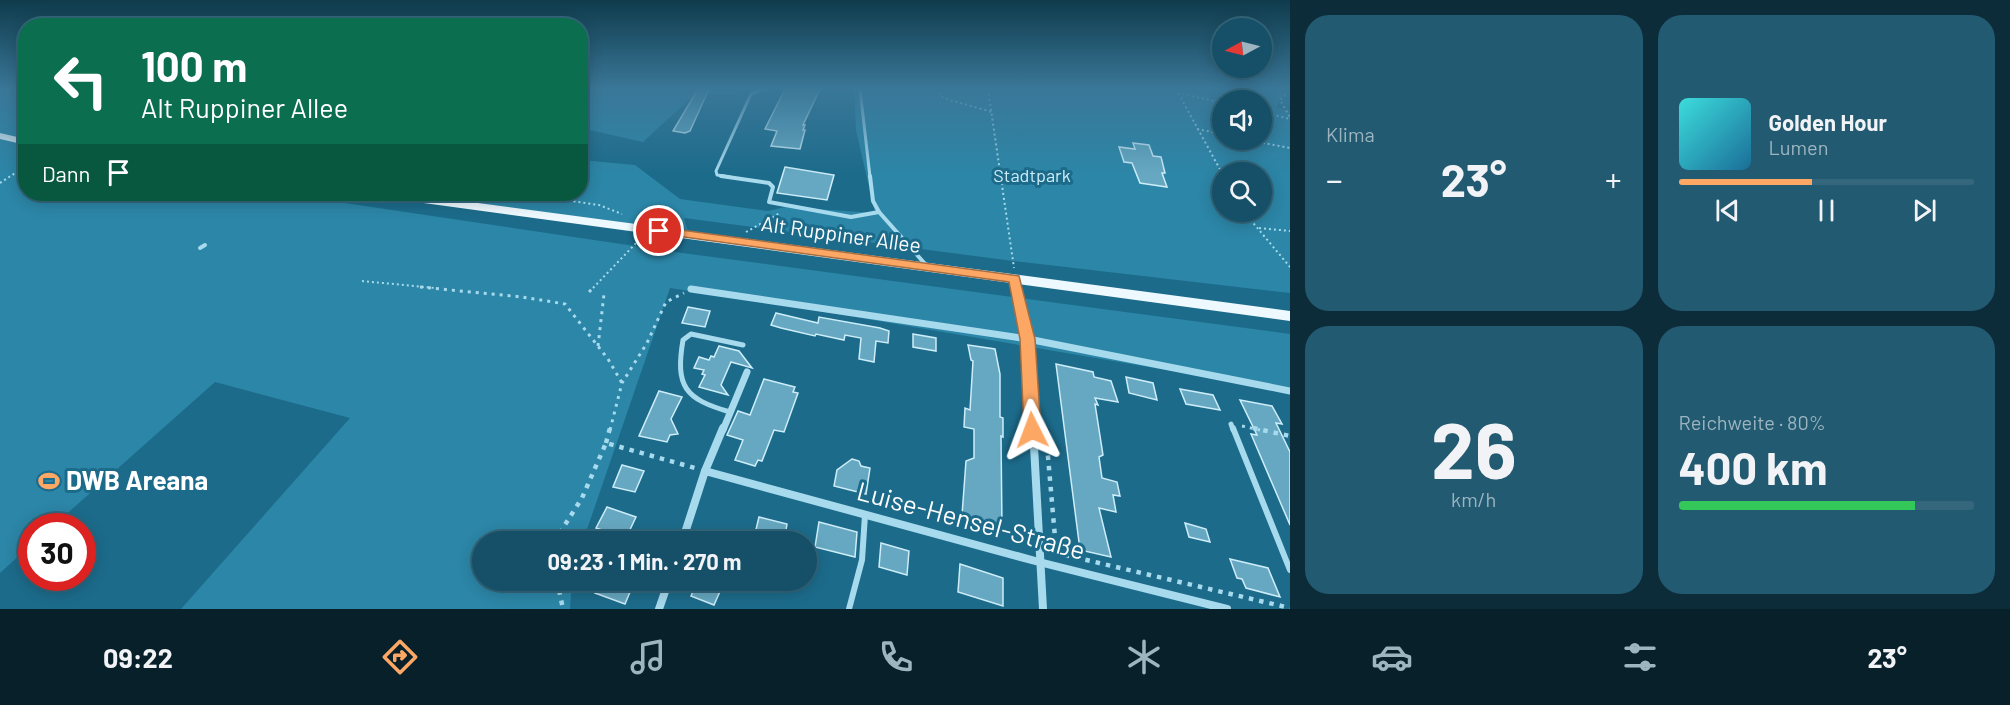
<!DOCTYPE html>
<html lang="de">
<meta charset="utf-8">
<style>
body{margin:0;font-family:Barlow,sans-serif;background:#225a71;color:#f1f3f6;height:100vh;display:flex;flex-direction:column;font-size:22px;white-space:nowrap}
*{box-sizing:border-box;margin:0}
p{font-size:20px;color:#9db5c0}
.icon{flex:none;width:33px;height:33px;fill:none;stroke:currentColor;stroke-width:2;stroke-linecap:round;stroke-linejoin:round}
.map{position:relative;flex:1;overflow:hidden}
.sheet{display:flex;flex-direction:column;gap:15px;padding:15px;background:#0c2c39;width:720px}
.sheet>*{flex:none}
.banner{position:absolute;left:18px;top:18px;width:570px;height:183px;border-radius:24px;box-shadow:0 3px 15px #0003,0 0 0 2px #34677c;background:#0b6e4f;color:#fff;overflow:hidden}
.needle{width:39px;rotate:263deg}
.fabs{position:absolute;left:1212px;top:18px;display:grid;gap:12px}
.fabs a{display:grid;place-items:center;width:60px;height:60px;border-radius:50%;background:#155068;box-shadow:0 3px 15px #0003,0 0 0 2px #34677c;font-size:30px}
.speed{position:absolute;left:18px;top:513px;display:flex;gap:12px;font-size:30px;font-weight:700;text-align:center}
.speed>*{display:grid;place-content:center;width:78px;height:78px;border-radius:50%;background:#155068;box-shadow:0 3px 15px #0003,0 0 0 2px #34677c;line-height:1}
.speed .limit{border:9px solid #d22;background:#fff;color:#111}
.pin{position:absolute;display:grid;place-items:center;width:51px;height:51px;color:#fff;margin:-26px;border:3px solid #fff;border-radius:50%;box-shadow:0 2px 6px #0007}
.me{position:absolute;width:66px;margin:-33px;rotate:357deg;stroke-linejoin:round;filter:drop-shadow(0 0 4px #0008)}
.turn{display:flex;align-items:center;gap:21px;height:126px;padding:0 24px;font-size:27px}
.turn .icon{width:78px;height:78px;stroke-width:2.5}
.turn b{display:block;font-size:42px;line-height:51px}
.then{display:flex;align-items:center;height:57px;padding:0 24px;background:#0003;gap:12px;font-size:22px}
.big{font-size:45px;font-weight:700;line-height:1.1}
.sheet .widget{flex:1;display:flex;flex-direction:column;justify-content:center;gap:9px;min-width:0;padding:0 21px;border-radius:24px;background:#225a71}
.sheet .dial{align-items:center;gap:0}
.dial b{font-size:78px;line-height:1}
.song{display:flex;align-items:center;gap:18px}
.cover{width:72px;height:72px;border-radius:9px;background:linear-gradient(135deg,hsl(180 70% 55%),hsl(200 70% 35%))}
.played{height:6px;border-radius:3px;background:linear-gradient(90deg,#fda765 45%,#34677c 45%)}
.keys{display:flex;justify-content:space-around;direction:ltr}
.heat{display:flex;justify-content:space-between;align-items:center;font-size:33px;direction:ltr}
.charge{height:9px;border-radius:4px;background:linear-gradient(90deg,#34c759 80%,#34677c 0)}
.sheet .tiles{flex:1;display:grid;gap:15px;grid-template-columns:repeat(2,1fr)}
.trip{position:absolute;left:472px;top:531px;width:345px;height:60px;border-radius:30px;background:#155068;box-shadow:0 3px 15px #0003,0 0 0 2px #34677c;font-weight:700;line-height:60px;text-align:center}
.tab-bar{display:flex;height:96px;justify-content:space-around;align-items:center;background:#08202a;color:#9db5c0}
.tab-bar .icon{width:42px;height:42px}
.tab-bar .on{color:#fda765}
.tab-bar b{font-size:27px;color:#f1f3f6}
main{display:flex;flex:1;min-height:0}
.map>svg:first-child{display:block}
.green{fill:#2c86a7;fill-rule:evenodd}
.building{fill:#66a8c1;stroke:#cdedf9;stroke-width:1.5}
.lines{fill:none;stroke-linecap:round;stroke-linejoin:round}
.path-far2{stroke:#a7daed;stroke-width:2;stroke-dasharray:2 3;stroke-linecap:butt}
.path-far1{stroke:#a7daed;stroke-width:3;stroke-dasharray:3 5;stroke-linecap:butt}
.path{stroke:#a7daed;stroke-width:4.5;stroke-dasharray:4.5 6;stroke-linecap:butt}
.service-far3{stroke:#a7daed;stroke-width:3}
.service-far2{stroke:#a7daed;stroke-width:4}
.service-far1{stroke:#a7daed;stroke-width:5}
.service{stroke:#a7daed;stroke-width:6}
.minor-far2{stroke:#a7daed;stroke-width:5}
.minor-far1{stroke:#a7daed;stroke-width:7}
.minor{stroke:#a7daed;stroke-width:8}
.primary{fill:#edf9ff;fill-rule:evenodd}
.route{fill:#fda765;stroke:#a46d42;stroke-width:1.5}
.labels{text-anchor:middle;stroke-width:6;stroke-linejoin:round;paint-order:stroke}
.far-park-label{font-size:18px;fill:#cdedf9;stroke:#1c6b8b}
.street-label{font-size:21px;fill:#fff;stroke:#1c6b8b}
.near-poi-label{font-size:26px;font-weight:bold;fill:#fff;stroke:#1c6b8b;text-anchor:start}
.near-street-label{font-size:26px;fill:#fff;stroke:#1c6b8b}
</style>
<main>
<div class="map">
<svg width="1290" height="609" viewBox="0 0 1290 609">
<rect width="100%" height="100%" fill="#1c6b8b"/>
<g class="green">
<path d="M 0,89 L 25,89 L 26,194 L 284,194 L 675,252 L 1290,334 L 1290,391 L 843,315 L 670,288 L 583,541 L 483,542 L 483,580 L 572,581 L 570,609 L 181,609 L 350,418 L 215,382 L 53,526 L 32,526 L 31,545 L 0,573 Z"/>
<path d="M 581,89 L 741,89 L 737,94 L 694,95 L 643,142 L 581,128 Z"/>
<path d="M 854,89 L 1290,89 L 1290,96 L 1286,95 L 1280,100 L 1276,108 L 1290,111 L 1290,293 L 1013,261 L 684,218 L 689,234 L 413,194 L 580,194 L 581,160 L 635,165 L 680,199 L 768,211 L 785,207 L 875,213 L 856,130 ZM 1222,100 L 1262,100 L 1262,140 L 1222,140 ZM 1222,172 L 1262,172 L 1262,212 L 1222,212 Z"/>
</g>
<g class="building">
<path d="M 698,89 L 709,89 L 690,131 L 685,133 L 673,131 Z"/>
<path d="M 785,89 L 820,89 L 803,125 L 805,125 L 803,130 L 805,130 L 800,149 L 771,146 L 777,131 L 765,129 Z"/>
<path d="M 1133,143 L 1149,145 L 1153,156 L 1161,157 L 1165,173 L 1162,173 L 1167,187 L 1140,183 L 1132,163 L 1124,162 L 1119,147 L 1135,149 Z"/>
<path d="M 785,167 L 834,175 L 827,200 L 777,193 Z"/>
<path d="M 688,307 L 710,311 L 705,327 L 682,323 Z"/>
<path d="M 776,313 L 818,323 L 819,317 L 880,328 L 889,331 L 888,343 L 876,341 L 874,362 L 859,359 L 861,338 L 845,335 L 844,340 L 816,334 L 815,336 L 781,328 L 771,325 Z"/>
<path d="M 913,334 L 936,338 L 936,351 L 913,347 Z"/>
<path d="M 968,345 L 995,349 L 1000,374 L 1000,417 L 1003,418 L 1003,437 L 1001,436 L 1002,527 L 962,515 L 966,461 L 974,458 L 974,429 L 964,427 L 965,408 L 970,410 L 973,361 L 971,360 Z"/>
<path d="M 719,346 L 739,351 L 752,368 L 731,362 L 721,385 L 728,395 L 699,387 L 705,375 L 702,374 L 704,370 L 694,368 L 699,357 L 709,360 L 711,356 L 714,357 Z"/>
<path d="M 1056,364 L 1093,372 L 1094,377 L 1111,381 L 1118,402 L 1095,398 L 1098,405 L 1095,404 L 1103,455 L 1099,457 L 1102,478 L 1117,482 L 1120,496 L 1113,495 L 1116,512 L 1099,508 L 1111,557 L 1080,550 Z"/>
<path d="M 1126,377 L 1153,383 L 1157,400 L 1129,393 Z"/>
<path d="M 764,379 L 795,387 L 793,392 L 798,393 L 784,432 L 774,430 L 762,461 L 758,460 L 755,466 L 735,460 L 743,440 L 727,435 L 738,411 L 750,415 Z"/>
<path d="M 1180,389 L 1213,395 L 1220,410 L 1186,404 Z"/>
<path d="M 659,391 L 682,397 L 671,419 L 678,434 L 670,435 L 667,442 L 639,436 Z"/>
<path d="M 1240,400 L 1272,406 L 1282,424 L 1276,423 L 1290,452 L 1290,525 L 1251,434 L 1257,435 Z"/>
<path d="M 852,459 L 859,461 L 861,466 L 870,468 L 866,494 L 834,486 L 837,470 Z"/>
<path d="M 622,465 L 644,471 L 635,492 L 613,487 Z"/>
<path d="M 607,507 L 636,517 L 626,538 L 596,528 Z"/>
<path d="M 759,517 L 787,524 L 784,542 L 753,542 Z"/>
<path d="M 819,522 L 857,532 L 855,557 L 815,547 Z"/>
<path d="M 1185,523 L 1206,529 L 1210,542 L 1189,537 Z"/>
<path d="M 881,543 L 909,551 L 907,575 L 879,567 Z"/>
<path d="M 1230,559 L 1268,568 L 1280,597 L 1246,588 L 1242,579 L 1237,578 Z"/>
<path d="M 960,564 L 1003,578 L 1003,606 L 958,592 Z"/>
<path d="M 601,580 L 635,580 L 625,604 L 595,593 Z"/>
<path d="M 698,580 L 725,580 L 714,605 L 691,596 Z"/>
</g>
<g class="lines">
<g class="path-far2">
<path d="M 935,89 L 943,98 L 992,112"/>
<path d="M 988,89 L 1014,268"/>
<path d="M 1163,89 L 1222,103"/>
<path d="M 1176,89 L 1222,173"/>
<path d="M 1286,95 L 1280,100 L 1290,117"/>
<path d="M 1262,112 L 1290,119"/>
<path d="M 1197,129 L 1222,134"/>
<path d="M 1248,140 L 1290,148"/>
<path d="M 0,183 L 26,166"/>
<path d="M 326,194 L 377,201"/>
<path d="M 524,194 L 599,205 L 622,214"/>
<path d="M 1244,212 L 1290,267"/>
<path d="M 1259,228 L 1290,231"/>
<path d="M 746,232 L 780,213"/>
<path d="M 362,281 L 435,288"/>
<path d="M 593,288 L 640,239"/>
</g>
<g class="path-far1">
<path d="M 420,287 L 522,297 L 565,304 L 608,359 L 622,383"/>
<path d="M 589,292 L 594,287"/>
<path d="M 598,346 L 604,294"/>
<path d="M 1242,426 L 1260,430"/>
<path d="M 610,430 L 622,383 L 647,343 L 666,302 L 684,293"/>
</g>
<g class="path">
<path d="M 1253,428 L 1290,436"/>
<path d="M 606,443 L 610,428"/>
<path d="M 1047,445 L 1056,549 L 1061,554 L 1290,608"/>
<path d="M 554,542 L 582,498 L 606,443 L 695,468"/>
<path d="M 557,580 L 563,609"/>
</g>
<g class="service-far3">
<path d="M 860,89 L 870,177"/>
<path d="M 730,177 L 717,175 L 716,171 L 751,94 L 763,89"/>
</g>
<g class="service-far2">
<path d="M 721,176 L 769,183 L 773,187 L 769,202 L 851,217 L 879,212"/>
<path d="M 870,176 L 873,201 L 879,212 L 926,265"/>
<path d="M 200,248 L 205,245"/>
</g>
<g class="service-far1">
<path d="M 730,412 C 685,399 675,387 683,340 L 691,334 L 743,345"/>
<path d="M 1231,424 L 1233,430"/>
</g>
<g class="service">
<path d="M 1233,428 L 1290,570"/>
<path d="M 849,609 L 862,560 L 865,515"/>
</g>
<path class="minor-far2" d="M 1015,279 L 1017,288"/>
<g class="minor-far1">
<path d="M 1017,287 L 1028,339 L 1033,430"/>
<path d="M 691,289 L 1028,339 L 1290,391"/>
<path d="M 723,430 L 747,372"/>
</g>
<g class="minor">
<path d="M 1033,428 L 1043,609"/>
<path d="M 705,471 L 723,428"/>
<path d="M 682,542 L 705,471 L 1039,562 L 1227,609"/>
<path d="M 659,609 L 669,580"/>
</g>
<g class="primary">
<path d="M 0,133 L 26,139 L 26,145 L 0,139 Z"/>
<path d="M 381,194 L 410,194 L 1290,311 L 1290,321 L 387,198 Z"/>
</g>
</g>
<linearGradient id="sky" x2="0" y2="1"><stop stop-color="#0f3b4c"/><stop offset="0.51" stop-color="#3a7798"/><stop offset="1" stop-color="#3a7798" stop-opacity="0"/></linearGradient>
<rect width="1290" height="174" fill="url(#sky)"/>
<path class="route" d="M 659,227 L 1019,276 L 1035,339 L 1041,430 L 1038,435 L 1032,437 L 1026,435 L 1024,430 L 1020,339 L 1009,282 L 655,233 L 653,231 Z"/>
<defs>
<symbol id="stadium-bare" viewBox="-9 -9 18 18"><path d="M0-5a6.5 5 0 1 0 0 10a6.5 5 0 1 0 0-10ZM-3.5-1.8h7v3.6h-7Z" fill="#fda765" stroke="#1c6b8b" stroke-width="2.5" paint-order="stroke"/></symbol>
</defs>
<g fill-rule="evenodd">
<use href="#stadium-bare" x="34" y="466" width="30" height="30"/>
</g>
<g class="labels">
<g class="far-park-label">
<text x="1032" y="182">Stadtpark</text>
</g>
<g class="street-label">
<text transform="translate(841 235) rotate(8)" y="7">Alt Ruppiner Allee</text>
</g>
<g class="near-poi-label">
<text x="66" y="490">DWB Areana</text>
</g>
<g class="near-street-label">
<text transform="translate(971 521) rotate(15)" y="9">Luise-Hensel-Straße</text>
</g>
</g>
</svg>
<div class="fabs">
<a><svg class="needle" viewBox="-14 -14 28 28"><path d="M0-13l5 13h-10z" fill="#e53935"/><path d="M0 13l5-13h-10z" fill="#9db5c0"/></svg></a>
<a><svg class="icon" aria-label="sound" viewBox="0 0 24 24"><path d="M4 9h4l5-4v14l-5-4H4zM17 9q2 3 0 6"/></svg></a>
<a><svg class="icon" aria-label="search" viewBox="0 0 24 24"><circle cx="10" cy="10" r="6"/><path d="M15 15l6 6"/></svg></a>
</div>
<div class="speed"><div class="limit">30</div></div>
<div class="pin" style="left:659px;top:231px;background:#d93025"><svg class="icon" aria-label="arrive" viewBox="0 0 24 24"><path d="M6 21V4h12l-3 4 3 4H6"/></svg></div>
<svg class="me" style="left:1032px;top:430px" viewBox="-20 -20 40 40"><path d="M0-17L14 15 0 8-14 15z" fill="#fda765" stroke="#fff" stroke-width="4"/></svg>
<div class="trip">09:23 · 1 Min. · 270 m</div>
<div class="banner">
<div class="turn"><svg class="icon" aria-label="left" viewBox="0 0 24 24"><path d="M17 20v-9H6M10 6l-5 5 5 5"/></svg><div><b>100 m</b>Alt Ruppiner Allee</div></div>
<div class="then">Dann<svg class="icon" aria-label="arrive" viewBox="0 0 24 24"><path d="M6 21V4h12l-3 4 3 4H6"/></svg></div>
</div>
</div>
<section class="sheet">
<div class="tiles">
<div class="widget"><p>Klima</p>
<div class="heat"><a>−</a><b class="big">23°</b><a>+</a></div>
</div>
<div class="widget">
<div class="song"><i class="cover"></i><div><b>Golden Hour</b><p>Lumen</p></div></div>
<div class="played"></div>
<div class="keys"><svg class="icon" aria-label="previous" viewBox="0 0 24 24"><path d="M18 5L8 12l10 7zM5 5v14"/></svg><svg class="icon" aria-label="pause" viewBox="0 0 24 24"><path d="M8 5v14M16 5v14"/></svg><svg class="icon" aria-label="next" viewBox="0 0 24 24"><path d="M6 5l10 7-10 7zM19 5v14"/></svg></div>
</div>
<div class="widget dial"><b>26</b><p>km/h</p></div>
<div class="widget"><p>Reichweite · 80%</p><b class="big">400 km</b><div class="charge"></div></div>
</div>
</section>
</main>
<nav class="tab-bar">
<b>09:22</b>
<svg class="icon on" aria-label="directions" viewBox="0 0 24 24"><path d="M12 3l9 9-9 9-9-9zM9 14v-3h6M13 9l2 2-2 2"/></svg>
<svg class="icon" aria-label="music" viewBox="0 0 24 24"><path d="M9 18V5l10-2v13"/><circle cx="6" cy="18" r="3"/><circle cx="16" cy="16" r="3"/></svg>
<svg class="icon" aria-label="phone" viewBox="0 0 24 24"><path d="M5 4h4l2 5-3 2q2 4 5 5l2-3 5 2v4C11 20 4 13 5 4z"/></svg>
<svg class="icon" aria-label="climate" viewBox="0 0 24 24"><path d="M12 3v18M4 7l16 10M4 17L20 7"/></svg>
<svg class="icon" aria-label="car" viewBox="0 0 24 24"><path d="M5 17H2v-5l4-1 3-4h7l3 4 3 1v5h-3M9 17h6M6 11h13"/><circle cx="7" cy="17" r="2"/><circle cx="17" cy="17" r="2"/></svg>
<svg class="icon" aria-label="filters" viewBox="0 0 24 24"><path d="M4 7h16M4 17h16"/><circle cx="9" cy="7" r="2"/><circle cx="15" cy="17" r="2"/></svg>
<b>23°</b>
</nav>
